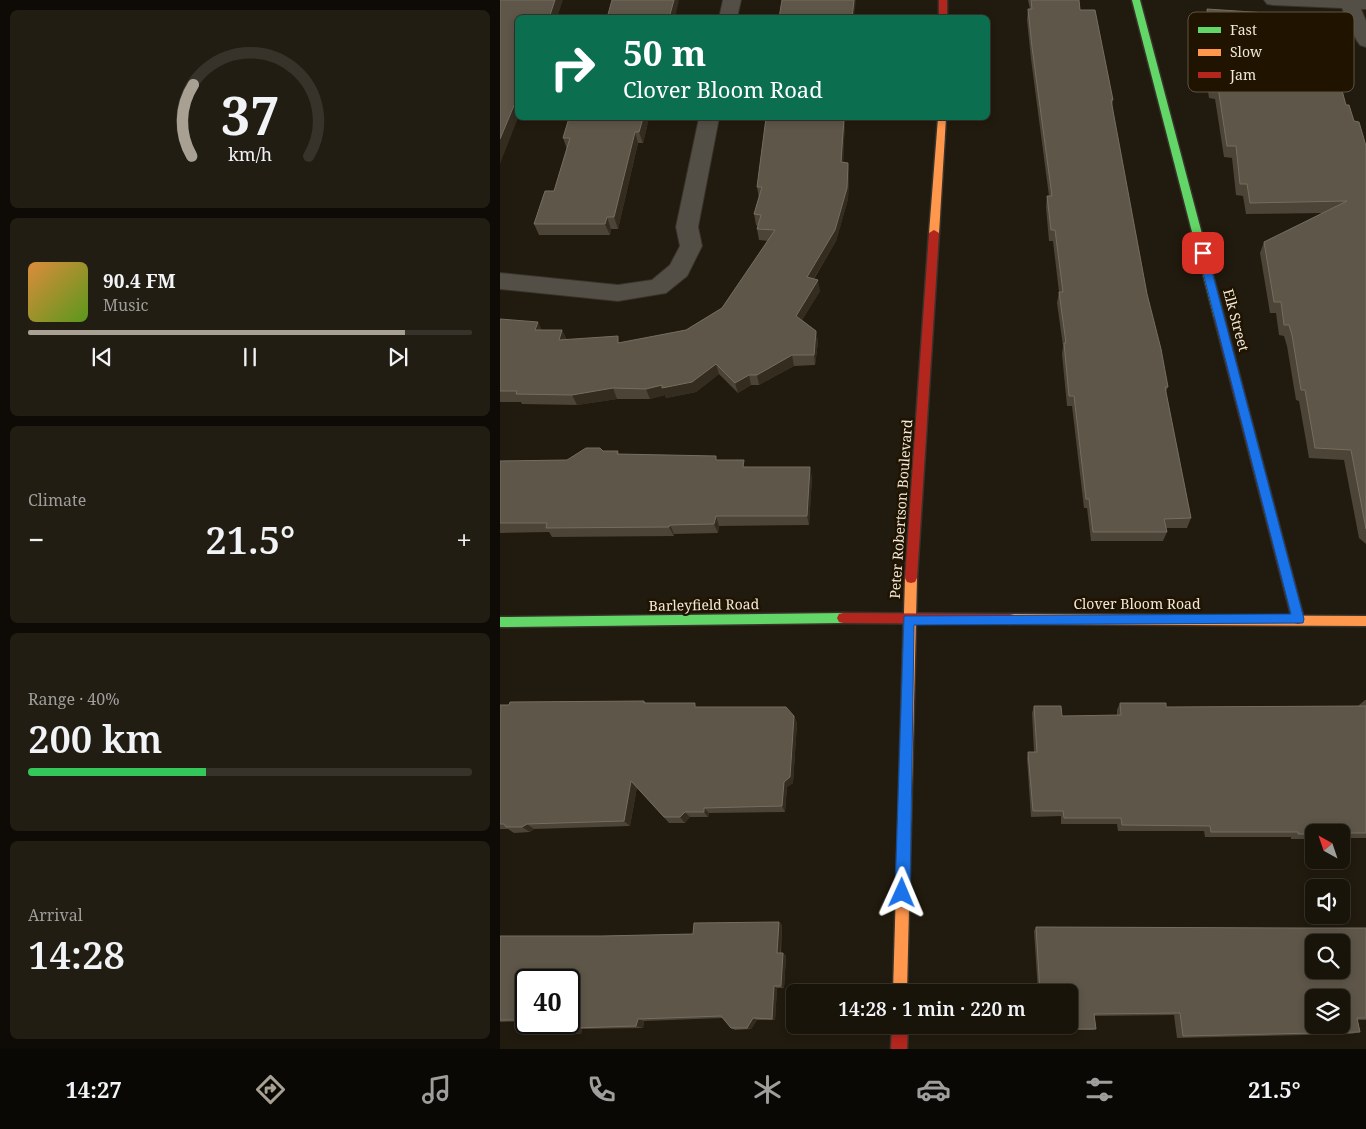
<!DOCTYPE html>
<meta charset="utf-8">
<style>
body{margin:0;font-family:"Noto Serif",serif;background:#221d13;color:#f1f3f6;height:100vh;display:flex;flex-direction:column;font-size:19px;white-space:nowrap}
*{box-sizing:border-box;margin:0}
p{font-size:16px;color:#9f9e9c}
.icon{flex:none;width:28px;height:28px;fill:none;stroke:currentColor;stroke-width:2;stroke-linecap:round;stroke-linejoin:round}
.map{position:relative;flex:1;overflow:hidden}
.side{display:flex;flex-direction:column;gap:10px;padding:10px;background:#0e0b06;width:500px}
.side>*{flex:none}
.top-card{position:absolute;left:15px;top:15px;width:475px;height:105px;border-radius:8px;box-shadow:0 2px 8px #0003,0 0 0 1px #37332b;background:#0b6e4f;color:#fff;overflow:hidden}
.needle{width:32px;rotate:320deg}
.tools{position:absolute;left:805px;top:824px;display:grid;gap:10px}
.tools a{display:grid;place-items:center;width:45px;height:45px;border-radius:8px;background:#19140a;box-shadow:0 2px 8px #0003,0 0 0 1px #37332b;font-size:25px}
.speed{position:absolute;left:15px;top:969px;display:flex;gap:10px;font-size:25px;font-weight:700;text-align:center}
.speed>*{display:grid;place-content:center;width:65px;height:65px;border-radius:50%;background:#19140a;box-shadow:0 2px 8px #0003,0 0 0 1px #37332b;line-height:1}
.speed .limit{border:2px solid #111;border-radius:8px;background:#fff;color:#111}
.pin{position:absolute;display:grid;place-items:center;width:42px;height:42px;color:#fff;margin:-21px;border-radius:10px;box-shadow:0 2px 8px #0006}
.me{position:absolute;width:55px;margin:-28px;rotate:1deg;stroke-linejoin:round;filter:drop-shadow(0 0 4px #0008)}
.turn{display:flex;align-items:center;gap:18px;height:105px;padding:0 25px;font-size:22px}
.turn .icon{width:65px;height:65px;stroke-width:2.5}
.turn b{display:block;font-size:35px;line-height:42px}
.big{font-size:38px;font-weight:600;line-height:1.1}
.side .card{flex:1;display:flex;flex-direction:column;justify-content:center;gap:8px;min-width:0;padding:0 18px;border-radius:8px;background:#221d13}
.side .dial{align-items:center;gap:0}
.dial svg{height:130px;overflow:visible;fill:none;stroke:#37332b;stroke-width:7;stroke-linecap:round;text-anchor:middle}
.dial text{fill:#f1f3f6;stroke:none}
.song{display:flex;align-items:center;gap:15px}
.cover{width:60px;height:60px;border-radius:8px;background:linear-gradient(135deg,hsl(30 70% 55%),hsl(90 70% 35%))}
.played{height:5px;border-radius:2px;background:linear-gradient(90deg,#a8a093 85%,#37332b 85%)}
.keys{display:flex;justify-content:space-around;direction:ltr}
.heat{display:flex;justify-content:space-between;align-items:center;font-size:28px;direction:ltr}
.charge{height:8px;border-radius:4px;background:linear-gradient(90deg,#34c759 40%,#37332b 0)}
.trip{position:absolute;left:286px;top:984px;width:292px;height:50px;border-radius:8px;background:#19140a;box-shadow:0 2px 8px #0003,0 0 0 1px #37332b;font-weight:600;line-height:50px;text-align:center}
.menu{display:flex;height:80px;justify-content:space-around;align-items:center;background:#0a0804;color:#9f9e9c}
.menu .icon{width:35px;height:35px}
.menu .active{color:#a8a093}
.menu b{font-size:22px;color:#f1f3f6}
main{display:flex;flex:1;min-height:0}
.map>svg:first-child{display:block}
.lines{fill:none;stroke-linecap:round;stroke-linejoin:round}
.street-casing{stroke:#38332b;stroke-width:2}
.fast-casing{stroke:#38332b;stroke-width:3}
.slow-casing{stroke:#38332b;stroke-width:3}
.jam-casing{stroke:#38332b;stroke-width:3}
.street{fill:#544f46;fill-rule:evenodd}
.fast{fill:#63d668;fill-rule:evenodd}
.slow{fill:#ff974d;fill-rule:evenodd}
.jam{fill:#b3261e;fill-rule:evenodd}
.wall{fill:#4c4436}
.shaded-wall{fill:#342c1f}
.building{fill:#5e5648;stroke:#756d5f;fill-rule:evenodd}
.route{fill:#1a73e8;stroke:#114b97}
.labels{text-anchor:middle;stroke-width:5;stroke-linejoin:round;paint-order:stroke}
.street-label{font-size:14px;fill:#f0e8da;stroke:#201400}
.key{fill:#201400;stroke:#5e5441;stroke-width:1}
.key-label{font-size:14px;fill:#f0e8da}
</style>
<main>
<section class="side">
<div class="card dial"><svg viewBox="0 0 100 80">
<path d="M14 69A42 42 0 1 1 86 69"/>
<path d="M14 69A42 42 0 0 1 15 25" stroke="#a8a093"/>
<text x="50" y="56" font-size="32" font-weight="700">37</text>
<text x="50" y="72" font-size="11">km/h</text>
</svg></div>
<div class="card">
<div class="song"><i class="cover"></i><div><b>90.4 FM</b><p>Music</p></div></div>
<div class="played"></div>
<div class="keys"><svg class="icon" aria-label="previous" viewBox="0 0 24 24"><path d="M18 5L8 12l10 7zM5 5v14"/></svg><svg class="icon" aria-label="pause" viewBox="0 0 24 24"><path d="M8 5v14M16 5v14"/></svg><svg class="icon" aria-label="next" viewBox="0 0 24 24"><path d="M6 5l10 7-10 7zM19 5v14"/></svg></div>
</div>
<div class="card"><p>Climate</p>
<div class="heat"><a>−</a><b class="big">21.5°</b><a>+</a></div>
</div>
<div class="card"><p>Range · 40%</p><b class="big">200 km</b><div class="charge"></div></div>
<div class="card"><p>Arrival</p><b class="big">14:28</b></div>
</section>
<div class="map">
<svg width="866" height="1049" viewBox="0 0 866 1049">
<rect width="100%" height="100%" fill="#211a0e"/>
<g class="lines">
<defs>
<g id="street">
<path d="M 223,0 L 241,0 L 237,18 L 219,18 Z"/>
<path d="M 764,0 L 866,0 L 866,9 L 861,9 L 866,21 L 866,47 L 860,45 L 857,41 L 842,8 L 773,5 L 767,4 Z"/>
<path d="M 199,118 L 219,118 L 198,227 L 202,246 L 187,276 L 166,293 L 118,301 L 0,289 L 0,273 L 118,285 L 152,280 L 170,265 L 180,246 L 176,227 Z"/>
</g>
<g id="fast">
<path d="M 632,0 L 640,0 L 724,317 L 719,321 L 714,317 Z"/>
<path d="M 343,613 L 347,614 L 349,618 L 347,622 L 343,623 L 0,627 L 0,617 Z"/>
</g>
<g id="slow">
<path d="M 438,118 L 446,118 L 439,233 L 434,236 L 429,233 Z"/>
<path d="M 411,573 L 415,574 L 417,578 L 407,992 L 393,992 L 405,578 L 407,574 Z"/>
<path d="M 510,614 L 866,616 L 866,626 L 510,624 L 506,623 L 504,619 L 506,615 Z"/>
</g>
<g id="jam">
<rect x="439" y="0" width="8" height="18"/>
<path d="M 434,230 L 439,233 L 417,578 L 415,582 L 411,583 L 407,582 L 405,578 L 429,233 Z"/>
<path d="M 719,313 L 724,317 L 804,619 L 802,623 L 798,624 L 794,623 L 792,619 L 714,317 Z"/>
<path d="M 343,613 L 510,614 L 514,615 L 516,619 L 514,623 L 510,624 L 343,623 L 339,622 L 337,618 L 339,614 Z"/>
<path d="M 392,1025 L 408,1025 L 407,1049 L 391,1049 Z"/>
</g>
</defs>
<use href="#street" class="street-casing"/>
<use href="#fast" class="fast-casing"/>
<use href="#slow" class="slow-casing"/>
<use href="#jam" class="jam-casing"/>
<use href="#street" class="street"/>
<use href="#fast" class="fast"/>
<use href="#slow" class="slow"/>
<use href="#jam" class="jam"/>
</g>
<g class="wall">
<path d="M 528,0 L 579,0 L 580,10 L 613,100 L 612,108 L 647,294 L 668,387 L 666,392 L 691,518 L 687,528 L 666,528 L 667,532 L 663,541 L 591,541 L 587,508 L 584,508 L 572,406 L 567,406 L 562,354 L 563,346 L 557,303 L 559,292 L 553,241 L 549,241 L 546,207 L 547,196 L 549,196 L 531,59 L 527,20 L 528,9 L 530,9 Z"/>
<path d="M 707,9 L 805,53 L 826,65 L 866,146 L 866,544 L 859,538 L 844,460 L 809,458 L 799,401 L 796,400 L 787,346 L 784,336 L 779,335 L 776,313 L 770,313 L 760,253 L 764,242 L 823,213 L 746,214 L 743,196 L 736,195 L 732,158 L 724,157 L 715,99 L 709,98 L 703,59 L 706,48 L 707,48 L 705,20 Z"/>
<path d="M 69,118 L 149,118 L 143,143 L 138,143 L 118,229 L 111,229 L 110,235 L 39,235 L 34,224 L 54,191 L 67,149 L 63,138 Z"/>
<path d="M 266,118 L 345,118 L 343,162 L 348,163 L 349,174 L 348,199 L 336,241 L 314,279 L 320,291 L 302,320 L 316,331 L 318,342 L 315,365 L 294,366 L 259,385 L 251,385 L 238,393 L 219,374 L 196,392 L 166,398 L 165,395 L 150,399 L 117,399 L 77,405 L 22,404 L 21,402 L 0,402 L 0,319 L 42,330 L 62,330 L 67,340 L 121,343 L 186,330 L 222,308 L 268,241 L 259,240 L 257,229 L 258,226 L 256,225 L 254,214 L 259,198 L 257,187 Z"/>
<path d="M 103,451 L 118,451 L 119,454 L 218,460 L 246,467 L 312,477 L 309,525 L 219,526 L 218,533 L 174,534 L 174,536 L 52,537 L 49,532 L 0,533 L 0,461 L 67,460 Z"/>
<path d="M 865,700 L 866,700 L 866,838 L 841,838 L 841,832 L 814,832 L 814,839 L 791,839 L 791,837 L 705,837 L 704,831 L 618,831 L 617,824 L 561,824 L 561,816 L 531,817 L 527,758 L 528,752 L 534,752 L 532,713 L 534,706 L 562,716 L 617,716 L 617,710 L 620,703 L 666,707 L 858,706 Z"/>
<path d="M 144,701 L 146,703 L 197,707 L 294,716 L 297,723 L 293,783 L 287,787 L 285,812 L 209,813 L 208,817 L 190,817 L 185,823 L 169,823 L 137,787 L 130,826 L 34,829 L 30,832 L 14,833 L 8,829 L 0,829 L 0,705 Z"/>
<path d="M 279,922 L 282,925 L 281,953 L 283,953 L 286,956 L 284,988 L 277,988 L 275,1020 L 257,1020 L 251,1029 L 235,1030 L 231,1028 L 223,1018 L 144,1021 L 143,1028 L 82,1029 L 81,1034 L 48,1034 L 40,1032 L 41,1029 L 34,1029 L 25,1027 L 26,1021 L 0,1022 L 0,936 L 102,936 L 193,934 Z"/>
<path d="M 536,927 L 801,928 L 866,928 L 866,1020 L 857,1020 L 860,1032 L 851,1034 L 677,1038 L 674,1015 L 594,1016 L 596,1029 L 592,1030 L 540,1030 L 540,1025 L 570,1025 L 570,992 L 538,992 L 534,931 Z"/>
</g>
<g class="shaded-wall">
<path d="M 55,0 L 63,0 L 57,18 L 49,18 Z"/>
<path d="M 174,0 L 179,0 L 175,18 L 169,18 Z"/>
<path d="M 354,0 L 356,0 L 354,18 L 352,18 Z"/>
<path d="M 18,96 L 18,118 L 0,164 L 0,139 Z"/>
<path d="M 143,118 L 149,118 L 143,143 L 139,132 Z"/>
<path d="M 344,118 L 345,118 L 343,174 L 341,162 Z"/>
<path d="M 135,132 L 138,143 L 118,229 L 114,217 Z"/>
<path d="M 348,163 L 349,174 L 348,199 L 336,241 L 308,288 L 307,277 Z"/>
<path d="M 107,217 L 111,229 L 110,235 L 105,224 Z"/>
<path d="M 318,280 L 320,291 L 298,326 L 296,316 Z"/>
<path d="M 38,322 L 43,332 L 35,330 Z"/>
<path d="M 62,330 L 67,341 L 59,340 Z"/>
<path d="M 316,331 L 318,342 L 315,365 L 314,355 Z"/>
<path d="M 292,355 L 294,366 L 259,385 L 257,375 Z"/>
<path d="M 216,364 L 219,374 L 196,392 L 166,398 L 165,395 L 150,399 L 146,389 L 162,385 Z"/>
<path d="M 249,375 L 251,385 L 238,393 L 235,383 Z"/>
<path d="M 113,388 L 117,399 L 77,405 L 72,395 Z"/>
<path d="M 310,467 L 312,477 L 309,525 L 307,516 Z"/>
<path d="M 216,516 L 219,526 L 218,533 L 214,524 Z"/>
<path d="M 170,525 L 174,534 L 174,536 L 169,527 Z"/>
<path d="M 294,716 L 297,723 L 293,783 L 287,787 L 285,812 L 282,806 L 284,782 Z"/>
<path d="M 131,781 L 137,787 L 130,826 L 124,821 Z"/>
<path d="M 204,808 L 209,813 L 208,817 L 204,812 Z"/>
<path d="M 185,812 L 190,817 L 185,823 L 180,817 Z"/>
<path d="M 27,824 L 34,829 L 30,832 L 22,827 Z"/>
<path d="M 279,922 L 282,925 L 280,956 L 277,953 Z"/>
<path d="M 283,953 L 286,956 L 284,988 L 281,986 Z"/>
<path d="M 274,986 L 277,988 L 275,1020 L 272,1019 Z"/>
<path d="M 253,1018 L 257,1020 L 251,1029 L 247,1028 Z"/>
<path d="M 138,1019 L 144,1021 L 143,1028 L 136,1026 Z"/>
<path d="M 74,1028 L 82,1029 L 81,1034 L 73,1033 Z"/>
</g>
<g class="building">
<path d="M 0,0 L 55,0 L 49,18 L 18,18 L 18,96 L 0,139 Z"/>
<path d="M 112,0 L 174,0 L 169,18 L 107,18 Z"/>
<path d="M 282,0 L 354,0 L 352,18 L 279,18 Z"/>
<path d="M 531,0 L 579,0 L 580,10 L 595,10 L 613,100 L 611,100 L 647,294 L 661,349 L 668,387 L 665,387 L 691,518 L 664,519 L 667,532 L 593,532 L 589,499 L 586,499 L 574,396 L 569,396 L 564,343 L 566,343 L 559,292 L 563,292 L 555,230 L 551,230 L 547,196 L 552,196 L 532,47 L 528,9 L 532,9 Z"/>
<path d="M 707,9 L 797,15 L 805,53 L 824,54 L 826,65 L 835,65 L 846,105 L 849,105 L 854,121 L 859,122 L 866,146 L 866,529 L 851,450 L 815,448 L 805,390 L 801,390 L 792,335 L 789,325 L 784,325 L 781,302 L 774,302 L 764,242 L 847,201 L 750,203 L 747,184 L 740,184 L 736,146 L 727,146 L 718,87 L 712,87 L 706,48 L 711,48 Z"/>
<path d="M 69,118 L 143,118 L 139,132 L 135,132 L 114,217 L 107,217 L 105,224 L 34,224 L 45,191 L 54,191 L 70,138 L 63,138 Z"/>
<path d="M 266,118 L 344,118 L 341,162 L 348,163 L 347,188 L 335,230 L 307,277 L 318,280 L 296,316 L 316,331 L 314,355 L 292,355 L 257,375 L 249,375 L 235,383 L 216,364 L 192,382 L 162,388 L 162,385 L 146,389 L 113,388 L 72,395 L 16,394 L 17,391 L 0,391 L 0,319 L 38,322 L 35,330 L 62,330 L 59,340 L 118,336 L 118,343 L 186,330 L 222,308 L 275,230 L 257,229 L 261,215 L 254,214 L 262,187 L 257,187 Z"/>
<path d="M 86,448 L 100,448 L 103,451 L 118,451 L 117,454 L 216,456 L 216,460 L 244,460 L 243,467 L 310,467 L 307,516 L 216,516 L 214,524 L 170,525 L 169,527 L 46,528 L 47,523 L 0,523 L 0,461 L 67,460 Z"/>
<path d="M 144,701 L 144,703 L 195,703 L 195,707 L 286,707 L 294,716 L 290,777 L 284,782 L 282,806 L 204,808 L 204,812 L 185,812 L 180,817 L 164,817 L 131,781 L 124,821 L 27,824 L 22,827 L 6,827 L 4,824 L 0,824 L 0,705 L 9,705 L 10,702 Z"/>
<path d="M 620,703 L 666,703 L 666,707 L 866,706 L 866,833 L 841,833 L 841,832 L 814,832 L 814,834 L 798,834 L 798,832 L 711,832 L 710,826 L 622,825 L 621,818 L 564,818 L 563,811 L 533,811 L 528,752 L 537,752 L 534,706 L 561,706 L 562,716 L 621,715 Z"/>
<path d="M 279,922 L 277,953 L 283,953 L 281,986 L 274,986 L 272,1019 L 253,1018 L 247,1028 L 231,1028 L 221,1016 L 138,1019 L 136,1026 L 74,1028 L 73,1033 L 40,1032 L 41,1027 L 25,1027 L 26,1020 L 26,1022 L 69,1022 L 69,980 L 26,980 L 26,1020 L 0,1020 L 0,936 L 102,936 L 193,934 L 194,923 Z"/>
<path d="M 536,927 L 801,928 L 866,928 L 866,1018 L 857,1018 L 860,1032 L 683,1036 L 680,1013 L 594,1014 L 596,1029 L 543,1029 L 542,1025 L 570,1025 L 570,992 L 540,992 ZM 814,942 L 841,942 L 841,970 L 814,970 ZM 814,998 L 841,998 L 841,1025 L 814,1025 Z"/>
</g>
<path class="route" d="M 703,250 L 707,253 L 804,619 L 803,623 L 414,625 L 410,893 L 408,898 L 402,900 L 397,898 L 395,893 L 404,616 L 791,614 L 698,253 Z"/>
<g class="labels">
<g class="street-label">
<text transform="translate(736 320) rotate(75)" y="5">Elk Street</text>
<text transform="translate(401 509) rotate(-86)" y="5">Peter Robertson Boulevard</text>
<text x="637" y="609">Clover Bloom Road</text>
<text transform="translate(204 605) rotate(-1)" y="5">Barleyfield Road</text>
</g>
</g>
<rect x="688" y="12" width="166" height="80" rx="8" class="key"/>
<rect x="698" y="27" width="23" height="6" fill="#63d668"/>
<rect x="698" y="49" width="23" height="7" fill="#ff974d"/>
<rect x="698" y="72" width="23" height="6" fill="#b3261e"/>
<g class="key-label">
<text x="730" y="35">Fast</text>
<text x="730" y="57">Slow</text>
<text x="730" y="80">Jam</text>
</g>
</svg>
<div class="tools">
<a><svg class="needle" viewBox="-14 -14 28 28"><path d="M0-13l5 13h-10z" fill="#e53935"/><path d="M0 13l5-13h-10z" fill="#9f9e9c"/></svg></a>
<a><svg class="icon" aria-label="sound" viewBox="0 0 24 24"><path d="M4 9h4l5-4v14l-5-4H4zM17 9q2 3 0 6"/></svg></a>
<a><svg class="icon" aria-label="search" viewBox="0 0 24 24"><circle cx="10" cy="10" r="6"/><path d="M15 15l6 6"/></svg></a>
<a><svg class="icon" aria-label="layers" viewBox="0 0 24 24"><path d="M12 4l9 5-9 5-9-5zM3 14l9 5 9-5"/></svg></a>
</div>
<div class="speed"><div class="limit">40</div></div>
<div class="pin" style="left:703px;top:253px;background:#d93025"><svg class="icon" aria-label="arrive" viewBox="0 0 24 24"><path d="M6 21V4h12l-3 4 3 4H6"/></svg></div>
<svg class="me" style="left:402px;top:893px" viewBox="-20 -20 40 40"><path d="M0-17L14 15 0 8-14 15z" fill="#1a73e8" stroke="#fff" stroke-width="4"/></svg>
<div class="trip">14:28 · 1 min · 220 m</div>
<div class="top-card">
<div class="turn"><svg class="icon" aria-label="right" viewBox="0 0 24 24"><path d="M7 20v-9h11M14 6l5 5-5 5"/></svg><div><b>50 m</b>Clover Bloom Road</div></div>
</div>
</div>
</main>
<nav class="menu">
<b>14:27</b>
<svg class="icon active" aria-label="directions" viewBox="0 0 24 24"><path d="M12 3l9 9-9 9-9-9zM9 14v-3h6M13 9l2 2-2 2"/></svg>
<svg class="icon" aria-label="music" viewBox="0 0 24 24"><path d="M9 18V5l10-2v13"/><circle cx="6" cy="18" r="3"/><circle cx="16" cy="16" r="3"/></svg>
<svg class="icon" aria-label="phone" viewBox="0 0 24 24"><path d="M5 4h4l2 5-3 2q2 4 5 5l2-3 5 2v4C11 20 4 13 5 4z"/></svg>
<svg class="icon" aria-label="climate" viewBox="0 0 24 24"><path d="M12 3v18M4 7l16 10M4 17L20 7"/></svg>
<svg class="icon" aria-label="car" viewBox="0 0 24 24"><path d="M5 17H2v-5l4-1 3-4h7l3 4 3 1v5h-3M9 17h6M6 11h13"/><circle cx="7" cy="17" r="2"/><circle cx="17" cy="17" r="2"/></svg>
<svg class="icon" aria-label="filters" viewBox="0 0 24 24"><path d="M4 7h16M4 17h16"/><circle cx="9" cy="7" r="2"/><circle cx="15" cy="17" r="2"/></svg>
<b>21.5°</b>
</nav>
